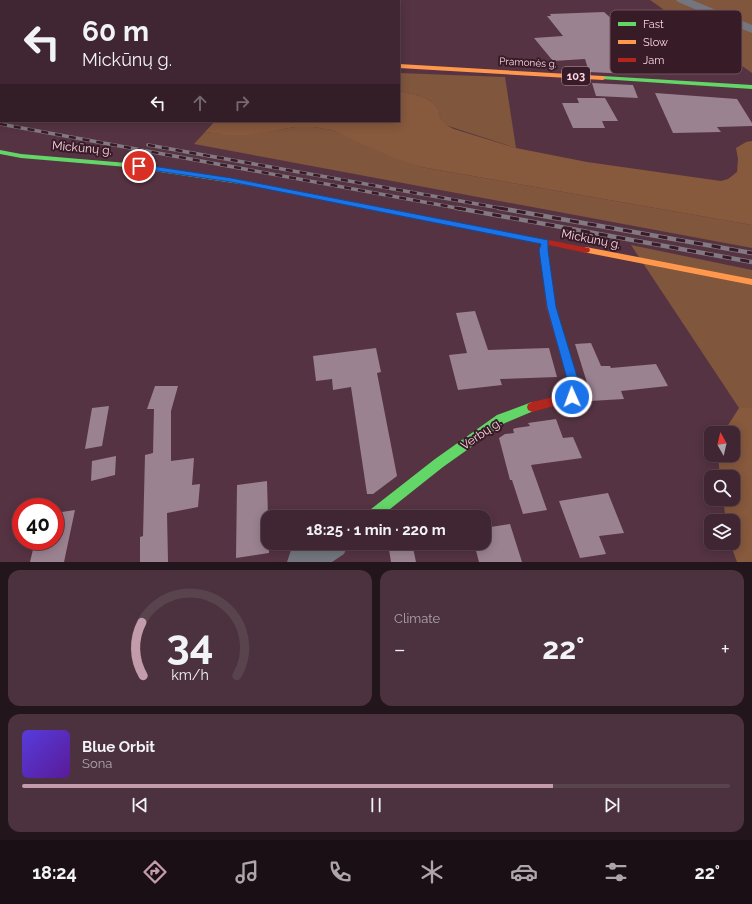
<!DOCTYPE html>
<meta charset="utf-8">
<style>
body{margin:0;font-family:Raleway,sans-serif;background:#4b323e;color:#f1f3f6;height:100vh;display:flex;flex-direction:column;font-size:15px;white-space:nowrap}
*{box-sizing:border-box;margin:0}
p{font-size:13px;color:#aea5ac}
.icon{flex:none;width:22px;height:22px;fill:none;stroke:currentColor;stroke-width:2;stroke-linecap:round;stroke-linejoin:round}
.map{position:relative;height:562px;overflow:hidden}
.drawer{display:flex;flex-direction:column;gap:8px;padding:8px;background:#23151c;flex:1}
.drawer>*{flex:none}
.hud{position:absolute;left:0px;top:0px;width:400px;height:122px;box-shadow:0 2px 10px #0003,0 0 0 1px #59434d;background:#402632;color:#f1f3f6;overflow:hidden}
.needle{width:26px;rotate:352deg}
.controls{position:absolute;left:704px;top:426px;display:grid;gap:8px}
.controls a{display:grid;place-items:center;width:36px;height:36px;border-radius:8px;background:#402632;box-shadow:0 2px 10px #0003,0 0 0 1px #59434d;font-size:20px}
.speed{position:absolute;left:12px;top:498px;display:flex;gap:8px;font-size:20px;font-weight:700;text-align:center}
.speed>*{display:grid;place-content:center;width:52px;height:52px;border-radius:50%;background:#402632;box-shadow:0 2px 10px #0003,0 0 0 1px #59434d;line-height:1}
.speed .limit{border:6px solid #d22;background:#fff;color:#111}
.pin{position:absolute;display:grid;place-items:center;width:34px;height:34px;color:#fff;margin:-17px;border:2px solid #fff;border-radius:50%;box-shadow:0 1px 4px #0007}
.me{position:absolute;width:44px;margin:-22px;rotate:358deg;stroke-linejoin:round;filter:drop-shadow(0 0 3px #0008)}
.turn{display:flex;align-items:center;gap:14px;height:84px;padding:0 16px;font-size:18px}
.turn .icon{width:52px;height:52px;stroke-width:2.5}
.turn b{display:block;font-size:28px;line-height:34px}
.lanes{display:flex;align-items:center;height:38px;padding:0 16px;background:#0003;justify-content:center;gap:20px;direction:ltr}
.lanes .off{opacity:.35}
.big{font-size:30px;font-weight:700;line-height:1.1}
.drawer .card{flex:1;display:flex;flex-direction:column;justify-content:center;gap:6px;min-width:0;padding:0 14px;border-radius:12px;background:#4b323e}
.drawer .dial{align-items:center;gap:0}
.dial svg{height:104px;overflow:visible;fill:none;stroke:#59434d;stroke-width:7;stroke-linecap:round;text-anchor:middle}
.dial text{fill:#f1f3f6;stroke:none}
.song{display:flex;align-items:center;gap:12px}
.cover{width:48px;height:48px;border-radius:6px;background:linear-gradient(135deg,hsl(250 70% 55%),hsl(270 70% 35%))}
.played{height:4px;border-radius:2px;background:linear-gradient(90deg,#c29caa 75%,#59434d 75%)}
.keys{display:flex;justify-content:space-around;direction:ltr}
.heat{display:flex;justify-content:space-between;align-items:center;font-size:22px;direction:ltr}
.drawer .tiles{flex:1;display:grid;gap:8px;grid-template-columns:1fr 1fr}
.card:last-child{grid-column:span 2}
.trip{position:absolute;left:261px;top:510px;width:230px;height:40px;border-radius:12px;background:#402632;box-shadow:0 2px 10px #0003,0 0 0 1px #59434d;font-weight:700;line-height:40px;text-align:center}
.tab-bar{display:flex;height:64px;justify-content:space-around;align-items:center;background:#1a0f14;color:#aea5ac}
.tab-bar .icon{width:28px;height:28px}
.tab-bar .current{color:#c29caa}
.tab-bar b{font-size:18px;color:#f1f3f6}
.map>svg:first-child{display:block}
.green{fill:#80563d}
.forest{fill:#87593d}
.building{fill:#9b8290}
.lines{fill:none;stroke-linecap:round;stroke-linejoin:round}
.street{fill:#73767e;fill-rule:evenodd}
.fast{fill:#63d668;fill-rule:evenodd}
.slow{fill:#ff974d;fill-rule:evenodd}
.jam{fill:#b3261e;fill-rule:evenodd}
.rail-far1-casing{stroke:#837981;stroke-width:3.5}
.rail-casing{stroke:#837981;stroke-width:4.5}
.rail-far1{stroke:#371b26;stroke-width:2.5;stroke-dasharray:7;stroke-linecap:butt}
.rail{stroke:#371b26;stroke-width:3;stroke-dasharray:9;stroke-linecap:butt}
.route{fill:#1a73e8;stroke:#114b97}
.labels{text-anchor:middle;stroke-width:4;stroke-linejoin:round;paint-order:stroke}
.far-street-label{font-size:10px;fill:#fcd4e2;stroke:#371b26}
.shield{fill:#371b26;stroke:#c19caa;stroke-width:1}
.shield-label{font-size:11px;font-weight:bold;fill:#fcd4e2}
.street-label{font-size:12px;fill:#fcd4e2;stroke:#371b26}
.key{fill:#371b26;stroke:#72525e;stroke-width:1}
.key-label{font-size:11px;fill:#fcd4e2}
</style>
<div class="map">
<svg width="752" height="562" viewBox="0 0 752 562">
<rect width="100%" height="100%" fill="#553342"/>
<g class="green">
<path d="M 650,0 L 752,0 L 752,73 L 660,7 Z"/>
<path d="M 399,73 L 505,77 L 516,148 L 445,125 C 439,119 439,111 435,105 C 428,96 409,94 399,91 Z"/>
<path d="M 295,127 L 314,127 L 332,130 L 421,167 L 752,225 L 752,248 L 194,144 L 205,132 C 239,136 262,133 295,127 Z"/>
<path d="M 631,245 L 752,270 L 752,408 L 739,408 Z"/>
</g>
<g class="forest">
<path d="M 399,91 C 409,94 423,95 432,102 C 444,111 433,120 454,129 L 516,148 L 587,162 L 721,181 L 728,179 L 737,172 L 738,159 L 736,148 L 746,142 L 752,141 L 752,225 L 421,167 L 391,157 L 332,130 L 314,127 L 295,127 L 249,135 L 229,135 L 205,132 L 215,121 L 399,121 Z"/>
<path d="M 739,408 L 752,408 L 752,562 L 737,562 L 730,543 L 733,543 L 733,521 L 726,521 L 723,499 L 733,499 L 733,477 L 720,477 L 718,455 L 733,455 L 733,433 L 723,433 Z"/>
</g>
<g class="building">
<path d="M 604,12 L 646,50 L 619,51 L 629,74 L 589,72 L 585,59 L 553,61 L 534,38 L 563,36 L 547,16 L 551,16 L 550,14 Z"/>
<path d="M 592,83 L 633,85 L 638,98 L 596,96 Z"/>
<path d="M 655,93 L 737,99 L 752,123 L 752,126 L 717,127 L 721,132 L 673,133 Z"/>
<path d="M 577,98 L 605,98 L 618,121 L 602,121 L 605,128 L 573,128 L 562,103 L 579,103 Z"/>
<path d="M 475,311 L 488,350 L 549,348 L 557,377 L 500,379 L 502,385 L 458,390 L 449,355 L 467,353 L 456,313 Z"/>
<path d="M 591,343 L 601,366 L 610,366 L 611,368 L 656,364 L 668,386 L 621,391 L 624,399 L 590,401 L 587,394 L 588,386 L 575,344 Z"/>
<path d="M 376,348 L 381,372 L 377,373 L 397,476 L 373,494 L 367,494 L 351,387 L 333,390 L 332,379 L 316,381 L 313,356 Z"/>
<path d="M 155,386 L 178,386 L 171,411 L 171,461 L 194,458 L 192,485 L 200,484 L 198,507 L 167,513 L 168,562 L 140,562 L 140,537 L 143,536 L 145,455 L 153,453 L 154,409 L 147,409 Z"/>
<path d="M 109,406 L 102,446 L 85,449 L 92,408 Z"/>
<path d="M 556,419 L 563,438 L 573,437 L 582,458 L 531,465 L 547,510 L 523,514 L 512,480 L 510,480 L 499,438 L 505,434 L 514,433 L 513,429 L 516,428 L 530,426 L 528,423 Z"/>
<path d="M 116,456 L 115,475 L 91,481 L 92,461 Z"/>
<path d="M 267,481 L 269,553 L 236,558 L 237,485 Z"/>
<path d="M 608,493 L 624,533 L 599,536 L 606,554 L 580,558 L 559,501 Z"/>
<path d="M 75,510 L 64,562 L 30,562 L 35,541 L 55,541 L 55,513 Z"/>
<path d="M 510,524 L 522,562 L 479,562 L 474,543 L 484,543 L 484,528 Z"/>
<path d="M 388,543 L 412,543 L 416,562 L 391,562 Z"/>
</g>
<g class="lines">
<g class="street">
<path d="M 676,0 L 692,0 L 752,25 L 752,33 L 678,2 Z"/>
<path d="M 303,543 L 349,543 L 344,554 L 332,562 L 287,562 L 291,550 Z"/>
</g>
<g class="fast">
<path d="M 603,76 L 752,85 L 752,89 L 601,79 L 601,77 Z"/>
<path d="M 0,150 L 21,154 L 127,163 L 253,182 L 257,184 L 253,186 L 127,167 L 21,158 L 0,154 Z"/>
<path d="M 532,402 L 536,404 L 537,407 L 536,410 L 505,423 L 443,467 L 380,517 L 364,517 L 366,513 L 435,459 L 497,415 Z"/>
</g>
<g class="slow">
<path d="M 399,64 L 603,76 L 606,78 L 603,80 L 399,68 Z"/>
<path d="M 586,247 L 752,279 L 752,285 L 583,252 L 582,250 L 583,248 Z"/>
</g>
<g class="jam">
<rect x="0" y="48" width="1" height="4"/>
<path d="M 250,182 L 253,182 L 589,248 L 590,250 L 589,252 L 586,253 L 549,245 L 548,250 L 556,307 L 579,386 L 576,400 L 532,412 L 528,410 L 527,407 L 528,404 L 532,402 L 567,394 L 569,386 L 546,307 L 540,250 L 541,244 L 253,186 L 249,184 Z"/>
</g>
<defs>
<g id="rail-far1">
<path d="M 0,124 L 462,209"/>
<path d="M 148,145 L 505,209"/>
</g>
<g id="rail">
<path d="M 457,208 L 752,262"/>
<path d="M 499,208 L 752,253"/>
</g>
</defs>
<use href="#rail-far1" class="rail-far1-casing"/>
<use href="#rail" class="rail-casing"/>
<use href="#rail-far1" class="rail-far1"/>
<use href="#rail" class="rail"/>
</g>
<path class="route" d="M 139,164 L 231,178 L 548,240 L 548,250 L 556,307 L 580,386 L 576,400 L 569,400 L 567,397 L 569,386 L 547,307 L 539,250 L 541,244 L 231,182 L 137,168 L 137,165 Z"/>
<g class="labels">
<g class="far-street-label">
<text transform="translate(528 62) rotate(3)" y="4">Pramonės g.</text>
</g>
<rect class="shield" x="562" y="67" width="28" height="18" rx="3"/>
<g class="shield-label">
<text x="576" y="80">103</text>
</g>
<g class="street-label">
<text transform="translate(82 148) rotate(5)" y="4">Mickūnų g.</text>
<text transform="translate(591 239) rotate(11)" y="4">Mickūnų g.</text>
<text transform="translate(481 434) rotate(-34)" y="4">Verbų g.</text>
</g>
</g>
<rect x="610" y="10" width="132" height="64" rx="6" class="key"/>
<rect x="618" y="22" width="18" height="4" fill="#63d668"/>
<rect x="618" y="40" width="18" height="4" fill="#ff974d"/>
<rect x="618" y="58" width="18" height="4" fill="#b3261e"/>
<g class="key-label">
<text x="643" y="28">Fast</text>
<text x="643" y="46">Slow</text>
<text x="643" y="64">Jam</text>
</g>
</svg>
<div class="controls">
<a><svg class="needle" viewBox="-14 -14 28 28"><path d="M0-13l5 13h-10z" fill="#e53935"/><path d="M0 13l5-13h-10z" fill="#aea5ac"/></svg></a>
<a><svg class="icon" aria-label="search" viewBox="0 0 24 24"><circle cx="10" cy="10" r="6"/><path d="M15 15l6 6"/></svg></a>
<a><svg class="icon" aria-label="layers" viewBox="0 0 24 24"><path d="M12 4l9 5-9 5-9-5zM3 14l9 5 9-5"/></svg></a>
</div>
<div class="speed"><div class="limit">40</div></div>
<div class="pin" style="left:139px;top:166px;background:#d93025"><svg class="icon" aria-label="arrive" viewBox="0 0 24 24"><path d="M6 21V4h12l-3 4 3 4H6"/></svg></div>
<svg class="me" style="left:572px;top:397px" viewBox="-20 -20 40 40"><circle r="17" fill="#1a73e8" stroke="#fff" stroke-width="3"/><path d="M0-11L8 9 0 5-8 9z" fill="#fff"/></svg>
<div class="trip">18:25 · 1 min · 220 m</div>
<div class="hud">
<div class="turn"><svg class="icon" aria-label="left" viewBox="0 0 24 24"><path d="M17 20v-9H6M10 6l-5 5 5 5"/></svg><div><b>60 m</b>Mickūnų g.</div></div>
<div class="lanes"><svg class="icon" aria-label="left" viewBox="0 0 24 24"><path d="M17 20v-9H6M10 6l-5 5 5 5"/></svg><svg class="icon off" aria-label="ahead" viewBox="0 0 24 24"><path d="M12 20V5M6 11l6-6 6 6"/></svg><svg class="icon off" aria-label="right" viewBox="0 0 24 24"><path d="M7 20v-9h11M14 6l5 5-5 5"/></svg></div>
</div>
</div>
<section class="drawer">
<div class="tiles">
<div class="card dial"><svg viewBox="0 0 100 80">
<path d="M14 69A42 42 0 1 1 86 69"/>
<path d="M14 69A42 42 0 0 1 13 28" stroke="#c29caa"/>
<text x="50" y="56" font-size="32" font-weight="700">34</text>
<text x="50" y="72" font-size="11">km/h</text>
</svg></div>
<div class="card"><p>Climate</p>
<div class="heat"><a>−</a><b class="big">22°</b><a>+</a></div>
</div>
<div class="card">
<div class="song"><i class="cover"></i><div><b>Blue Orbit</b><p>Sona</p></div></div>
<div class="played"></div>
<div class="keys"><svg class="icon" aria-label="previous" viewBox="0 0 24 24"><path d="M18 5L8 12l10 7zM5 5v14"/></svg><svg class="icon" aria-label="pause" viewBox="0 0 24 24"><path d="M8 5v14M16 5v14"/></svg><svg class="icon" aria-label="next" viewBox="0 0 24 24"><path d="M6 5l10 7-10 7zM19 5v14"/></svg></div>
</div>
</div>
</section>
<nav class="tab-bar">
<b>18:24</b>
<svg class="icon current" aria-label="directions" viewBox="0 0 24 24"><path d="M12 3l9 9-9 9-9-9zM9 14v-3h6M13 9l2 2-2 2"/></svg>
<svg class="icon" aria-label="music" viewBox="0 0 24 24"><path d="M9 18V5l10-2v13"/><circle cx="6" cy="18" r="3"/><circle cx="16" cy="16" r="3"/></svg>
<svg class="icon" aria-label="phone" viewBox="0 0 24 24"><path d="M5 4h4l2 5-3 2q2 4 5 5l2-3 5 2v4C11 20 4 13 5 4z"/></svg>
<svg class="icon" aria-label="climate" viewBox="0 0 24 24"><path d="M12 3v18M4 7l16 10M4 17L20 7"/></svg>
<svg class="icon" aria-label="car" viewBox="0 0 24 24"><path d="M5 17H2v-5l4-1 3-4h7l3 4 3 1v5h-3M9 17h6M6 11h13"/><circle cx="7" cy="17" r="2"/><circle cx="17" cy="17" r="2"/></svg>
<svg class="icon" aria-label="filters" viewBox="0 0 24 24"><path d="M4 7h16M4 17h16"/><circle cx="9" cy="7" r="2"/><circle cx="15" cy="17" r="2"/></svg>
<b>22°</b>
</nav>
